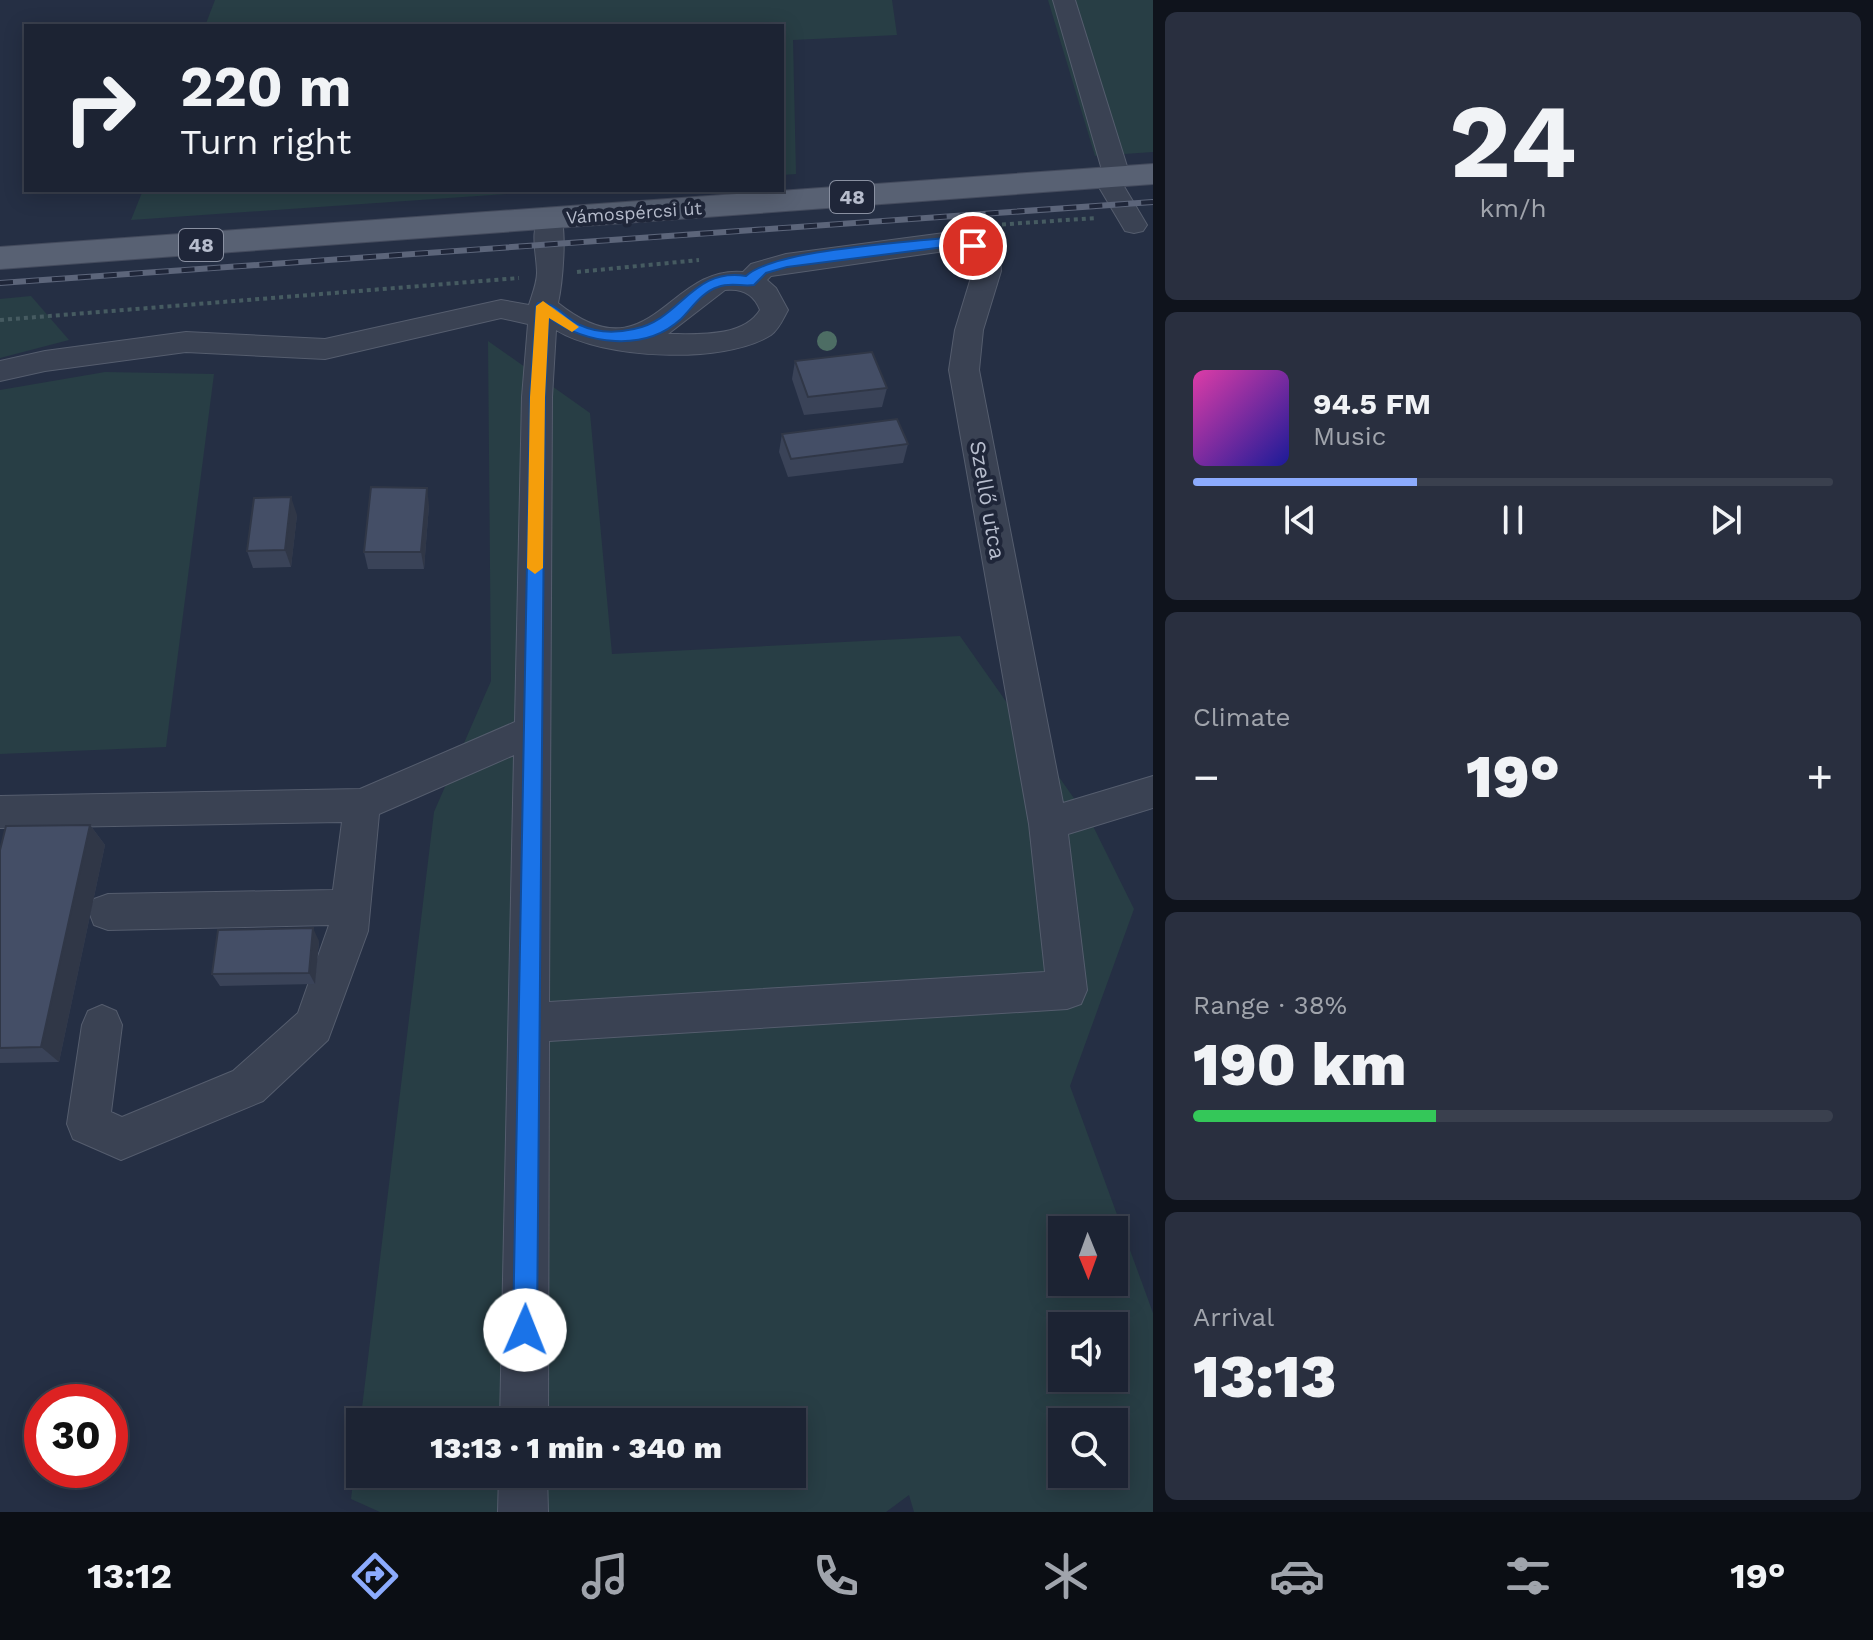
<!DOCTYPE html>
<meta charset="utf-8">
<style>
body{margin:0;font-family:"Work Sans",sans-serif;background:#292f3f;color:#f1f3f6;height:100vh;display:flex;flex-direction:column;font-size:30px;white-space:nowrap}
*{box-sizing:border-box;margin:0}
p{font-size:26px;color:#a0a4ac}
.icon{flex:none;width:44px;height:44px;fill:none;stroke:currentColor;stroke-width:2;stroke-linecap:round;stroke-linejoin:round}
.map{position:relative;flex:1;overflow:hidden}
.sheet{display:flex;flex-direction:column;gap:12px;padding:12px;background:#0f131c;width:720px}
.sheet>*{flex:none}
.guide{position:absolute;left:24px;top:24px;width:760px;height:168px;border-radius:0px;box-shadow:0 4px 20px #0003,0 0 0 2px #3a404e;background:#1c2333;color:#f1f3f6;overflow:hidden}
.needle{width:52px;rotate:179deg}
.controls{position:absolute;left:1048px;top:1216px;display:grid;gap:16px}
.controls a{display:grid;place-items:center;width:80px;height:80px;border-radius:0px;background:#1c2333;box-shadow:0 4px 20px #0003,0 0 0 2px #3a404e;font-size:40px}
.speed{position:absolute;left:24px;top:1384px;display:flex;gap:16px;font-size:40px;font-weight:700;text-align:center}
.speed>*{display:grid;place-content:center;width:104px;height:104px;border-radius:50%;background:#1c2333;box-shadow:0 4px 20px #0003,0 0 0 2px #3a404e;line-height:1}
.speed .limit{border:12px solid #d22;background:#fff;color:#111}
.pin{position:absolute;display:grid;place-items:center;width:68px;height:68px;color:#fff;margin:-34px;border:4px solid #fff;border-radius:50%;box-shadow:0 2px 8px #0007}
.me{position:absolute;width:88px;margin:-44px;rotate:1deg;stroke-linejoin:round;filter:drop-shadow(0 0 6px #0008)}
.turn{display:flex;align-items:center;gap:28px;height:168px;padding:0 24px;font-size:36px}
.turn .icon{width:104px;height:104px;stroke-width:2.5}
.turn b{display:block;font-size:56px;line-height:68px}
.big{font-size:60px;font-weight:800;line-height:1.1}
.sheet .widget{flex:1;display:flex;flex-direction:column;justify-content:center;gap:12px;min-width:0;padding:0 28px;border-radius:12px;background:#292f3f}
.sheet .dial{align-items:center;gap:0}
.dial b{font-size:104px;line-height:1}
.song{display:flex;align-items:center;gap:24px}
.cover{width:96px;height:96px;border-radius:12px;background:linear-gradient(135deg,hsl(320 70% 55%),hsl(240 70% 35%))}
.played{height:8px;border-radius:4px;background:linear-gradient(90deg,#8cabfd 35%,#3a404e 35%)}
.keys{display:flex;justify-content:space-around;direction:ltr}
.heat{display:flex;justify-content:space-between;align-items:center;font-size:44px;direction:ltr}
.charge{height:12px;border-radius:6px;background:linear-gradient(90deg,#34c759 38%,#3a404e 0)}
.trip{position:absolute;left:346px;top:1408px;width:460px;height:80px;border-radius:0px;background:#1c2333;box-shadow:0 4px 20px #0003,0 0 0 2px #3a404e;font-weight:800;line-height:80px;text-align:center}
.tabs{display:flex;height:128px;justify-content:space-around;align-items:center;background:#0b0e14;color:#a0a4ac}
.tabs .icon{width:56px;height:56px}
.tabs .current{color:#8cabfd}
.tabs b{font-size:36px;color:#f1f3f6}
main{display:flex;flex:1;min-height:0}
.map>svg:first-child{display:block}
.green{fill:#283e45;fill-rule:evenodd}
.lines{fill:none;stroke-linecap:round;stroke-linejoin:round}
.minor-casing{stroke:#555d6e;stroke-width:2}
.major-casing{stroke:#444b5d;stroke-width:2}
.path{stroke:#465b61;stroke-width:4;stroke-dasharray:4 4;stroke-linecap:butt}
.minor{fill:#3a4253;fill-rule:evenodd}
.major{fill:#586173;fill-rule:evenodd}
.rail-casing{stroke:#5c657a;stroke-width:6}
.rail{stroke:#1f2639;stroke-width:4;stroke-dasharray:13;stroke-linecap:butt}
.tree{fill:#4d6d64}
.wall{fill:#3a4358}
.shaded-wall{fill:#303747}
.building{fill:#444e66;stroke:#303747;stroke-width:2}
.route{fill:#1a73e8;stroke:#114b97;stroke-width:2}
.slow{fill:#f59e0b}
.labels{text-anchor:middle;stroke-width:8;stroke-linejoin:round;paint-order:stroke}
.far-street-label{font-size:18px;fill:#b7bdcd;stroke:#1f2639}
.shield{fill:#1f2639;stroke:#8990a1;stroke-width:2}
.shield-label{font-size:20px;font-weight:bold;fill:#b7bdcd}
.street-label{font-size:22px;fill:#b7bdcd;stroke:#1f2639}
</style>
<main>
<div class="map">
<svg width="1153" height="1512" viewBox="0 0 1153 1512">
<rect width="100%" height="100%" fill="#252f44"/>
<g class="green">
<path d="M 215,0 L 892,0 L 897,35 L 793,40 L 796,174 L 782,175 L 782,26 L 205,26 Z"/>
<path d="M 1048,0 L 1153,0 L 1153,152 L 1095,156 Z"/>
<path d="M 143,190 L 563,190 L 131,220 Z"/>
<path d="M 31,296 L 69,340 L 0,358 L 0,299 Z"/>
<path d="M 488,341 L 590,413 L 612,654 L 960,636 L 1092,824 L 1134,909 L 1070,1086 L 1153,1313 L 1153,1512 L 914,1512 L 909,1495 L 886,1512 L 380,1512 L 351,1499 L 434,812 L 491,681 ZM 1062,1230 L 1114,1230 L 1114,1282 L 1062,1282 ZM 1062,1326 L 1114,1326 L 1114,1378 L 1062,1378 ZM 360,1422 L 792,1422 L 792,1474 L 360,1474 ZM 1062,1422 L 1114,1422 L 1114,1474 L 1062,1474 Z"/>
<path d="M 105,372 L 214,374 L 166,747 L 0,754 L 0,390 Z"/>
</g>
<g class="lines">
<defs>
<g id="minor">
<path d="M 1053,0 L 1075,0 L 1130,176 L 1122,183 L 1147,225 L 1143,231 L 1134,233 L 1125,231 L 1093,177 L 1102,170 Z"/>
<path d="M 550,212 L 559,214 C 568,227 562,286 558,303 C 651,377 667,265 743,272 L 751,264 L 786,254 L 952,232 L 983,240 L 1000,257 L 1001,271 L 983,330 L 979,370 L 1063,803 L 1153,776 L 1153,808 L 1068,834 L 1087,990 L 1081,1004 L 1067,1009 L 549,1041 L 548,1422 L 500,1422 L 514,755 L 379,814 L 368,931 L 328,1040 L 263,1101 L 121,1160 L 73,1139 L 67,1124 L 82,1025 L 88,1011 L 102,1005 L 116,1011 L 122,1025 L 111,1112 L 122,1117 L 233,1071 L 298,1013 L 329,925 L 108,930 L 94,925 L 89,912 L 94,899 L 108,894 L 333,890 L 342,822 L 0,828 L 0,796 L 360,789 L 515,722 L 522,397 L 528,324 L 501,318 L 325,359 L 186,352 L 45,371 L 0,381 L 0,361 L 45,351 L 186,332 L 325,339 L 501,300 L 529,305 C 532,295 537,283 537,273 C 537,254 529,231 541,214 ZM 952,250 L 964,252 L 973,260 L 973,271 L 955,330 L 949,370 L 1029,824 L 1045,972 L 549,1002 L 552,397 L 556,330 C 602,359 724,365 771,335 C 779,329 783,319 788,310 L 776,288 L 767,280 L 771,276 ZM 725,290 C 742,288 754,294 760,310 C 743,338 696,334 668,334 Z"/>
<path d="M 499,1474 L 547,1474 L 548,1512 L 498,1512 Z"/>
</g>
<path id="major" d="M 1153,164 L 1153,184 L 0,269 L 0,247 Z"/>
</defs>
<use href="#minor" class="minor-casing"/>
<use href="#major" class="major-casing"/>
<g class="path">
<path d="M 994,225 L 1096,218"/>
<path d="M 577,272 L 699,260"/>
<path d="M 0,320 L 519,278"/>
</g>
<use href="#minor" class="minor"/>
<use href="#major" class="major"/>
<defs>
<path id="rail" d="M 0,283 L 1153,202"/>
</defs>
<use href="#rail" class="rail-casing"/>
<use href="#rail" class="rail"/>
</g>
<circle class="tree" cx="827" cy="341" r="10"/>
<g class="wall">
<path d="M 795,361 L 887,388 L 882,407 L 804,415 L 792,379 Z"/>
<path d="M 782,434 L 908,444 L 903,463 L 788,477 L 779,452 Z"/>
<path d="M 429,505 L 424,569 L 368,569 L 364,552 Z"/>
<path d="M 297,515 L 291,567 L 253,568 L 247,551 Z"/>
<path d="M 90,825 L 105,845 L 59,1062 L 0,1063 L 0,850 Z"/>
<path d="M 319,941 L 315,984 L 220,986 L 212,974 Z"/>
</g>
<g class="shaded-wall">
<path d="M 427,488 L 429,505 L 424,569 L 421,552 Z"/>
<path d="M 291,497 L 297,515 L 291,567 L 285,550 Z"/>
<path d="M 90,825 L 105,845 L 59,1062 L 41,1047 Z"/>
<path d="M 313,928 L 319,941 L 315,984 L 309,973 Z"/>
</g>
<g class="building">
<path d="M 872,352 L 887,388 L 808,397 L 795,361 Z"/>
<path d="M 897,419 L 908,444 L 791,459 L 782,434 Z"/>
<path d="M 371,487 L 427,488 L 421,552 L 364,552 Z"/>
<path d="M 291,497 L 285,550 L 247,551 L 254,498 Z"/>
<path d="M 90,825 L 41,1047 L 0,1048 L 0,850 L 6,826 Z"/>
<path d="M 313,928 L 309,973 L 212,974 L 218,930 Z"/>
</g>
<path class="route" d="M 952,237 L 980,246 L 973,250 L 952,246 L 787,267 L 766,273 L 754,285 C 742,287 731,282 718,287 C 702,292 692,308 681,319 C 644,353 586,344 549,318 L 545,397 L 537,1330 L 533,1338 L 525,1341 L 517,1338 L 513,1330 L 530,397 L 536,306 L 538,303 C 554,300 566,319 580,325 C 597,333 616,333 634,329 C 681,320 692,267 746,276 C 775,249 907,243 952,237 Z"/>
<path class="slow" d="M 543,301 L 579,327 L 572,332 L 549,318 L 545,397 L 543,568 L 535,574 L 527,568 L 530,397 L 536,306 Z"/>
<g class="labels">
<g class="far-street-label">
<text transform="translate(634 213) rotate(-4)" y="6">Vámospércsi út</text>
</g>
<g class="shield">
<rect x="830" y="181" width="44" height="32" rx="6"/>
<rect x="179" y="229" width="44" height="32" rx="6"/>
</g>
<g class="shield-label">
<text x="852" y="204">48</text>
<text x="201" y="252">48</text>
</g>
<g class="street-label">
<text transform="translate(988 500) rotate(80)" y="8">Szellő utca</text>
</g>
</g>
</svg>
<div class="controls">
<a><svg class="needle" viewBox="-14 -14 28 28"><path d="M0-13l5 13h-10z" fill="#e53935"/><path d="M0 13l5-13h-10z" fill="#a0a4ac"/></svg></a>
<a><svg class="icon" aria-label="sound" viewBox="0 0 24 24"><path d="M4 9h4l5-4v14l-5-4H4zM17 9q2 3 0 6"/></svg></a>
<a><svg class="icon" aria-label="search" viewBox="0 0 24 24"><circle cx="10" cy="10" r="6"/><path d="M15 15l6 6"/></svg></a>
</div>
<div class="speed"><div class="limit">30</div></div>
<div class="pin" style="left:973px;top:246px;background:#d93025"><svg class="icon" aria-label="arrive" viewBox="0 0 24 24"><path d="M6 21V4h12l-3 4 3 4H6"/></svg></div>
<svg class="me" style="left:525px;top:1330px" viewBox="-20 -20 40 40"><circle r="19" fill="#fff"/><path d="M0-13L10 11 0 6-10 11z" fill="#1a73e8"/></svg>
<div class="trip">13:13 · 1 min · 340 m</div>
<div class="guide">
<div class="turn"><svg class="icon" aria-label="right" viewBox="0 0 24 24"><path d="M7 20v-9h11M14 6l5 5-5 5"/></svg><div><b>220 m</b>Turn right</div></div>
</div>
</div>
<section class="sheet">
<div class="widget dial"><b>24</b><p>km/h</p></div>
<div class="widget">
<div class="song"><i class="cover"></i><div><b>94.5 FM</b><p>Music</p></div></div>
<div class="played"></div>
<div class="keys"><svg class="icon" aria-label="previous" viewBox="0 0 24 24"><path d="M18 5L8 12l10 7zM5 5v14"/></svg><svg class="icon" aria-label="pause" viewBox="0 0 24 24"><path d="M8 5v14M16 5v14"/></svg><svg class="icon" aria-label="next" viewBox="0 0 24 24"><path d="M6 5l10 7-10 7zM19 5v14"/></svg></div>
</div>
<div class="widget"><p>Climate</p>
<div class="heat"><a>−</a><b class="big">19°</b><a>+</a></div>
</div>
<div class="widget"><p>Range · 38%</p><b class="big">190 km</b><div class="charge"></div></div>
<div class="widget"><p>Arrival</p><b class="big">13:13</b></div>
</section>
</main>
<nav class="tabs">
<b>13:12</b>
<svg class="icon current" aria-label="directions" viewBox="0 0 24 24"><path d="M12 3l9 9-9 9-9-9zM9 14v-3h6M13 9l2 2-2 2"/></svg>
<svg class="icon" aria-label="music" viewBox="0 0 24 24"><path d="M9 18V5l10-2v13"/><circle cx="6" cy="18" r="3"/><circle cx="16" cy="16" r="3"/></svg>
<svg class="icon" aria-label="phone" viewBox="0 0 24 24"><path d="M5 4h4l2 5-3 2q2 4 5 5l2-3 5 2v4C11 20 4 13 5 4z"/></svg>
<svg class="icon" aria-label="climate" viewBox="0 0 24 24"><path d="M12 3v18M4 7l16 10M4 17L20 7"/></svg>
<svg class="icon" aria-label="car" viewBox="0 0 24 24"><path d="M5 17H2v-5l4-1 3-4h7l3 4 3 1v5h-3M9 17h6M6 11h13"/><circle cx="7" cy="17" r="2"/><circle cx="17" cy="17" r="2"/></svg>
<svg class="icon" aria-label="filters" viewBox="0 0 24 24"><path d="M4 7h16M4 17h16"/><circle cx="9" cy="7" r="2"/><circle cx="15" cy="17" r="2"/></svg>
<b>19°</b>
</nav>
